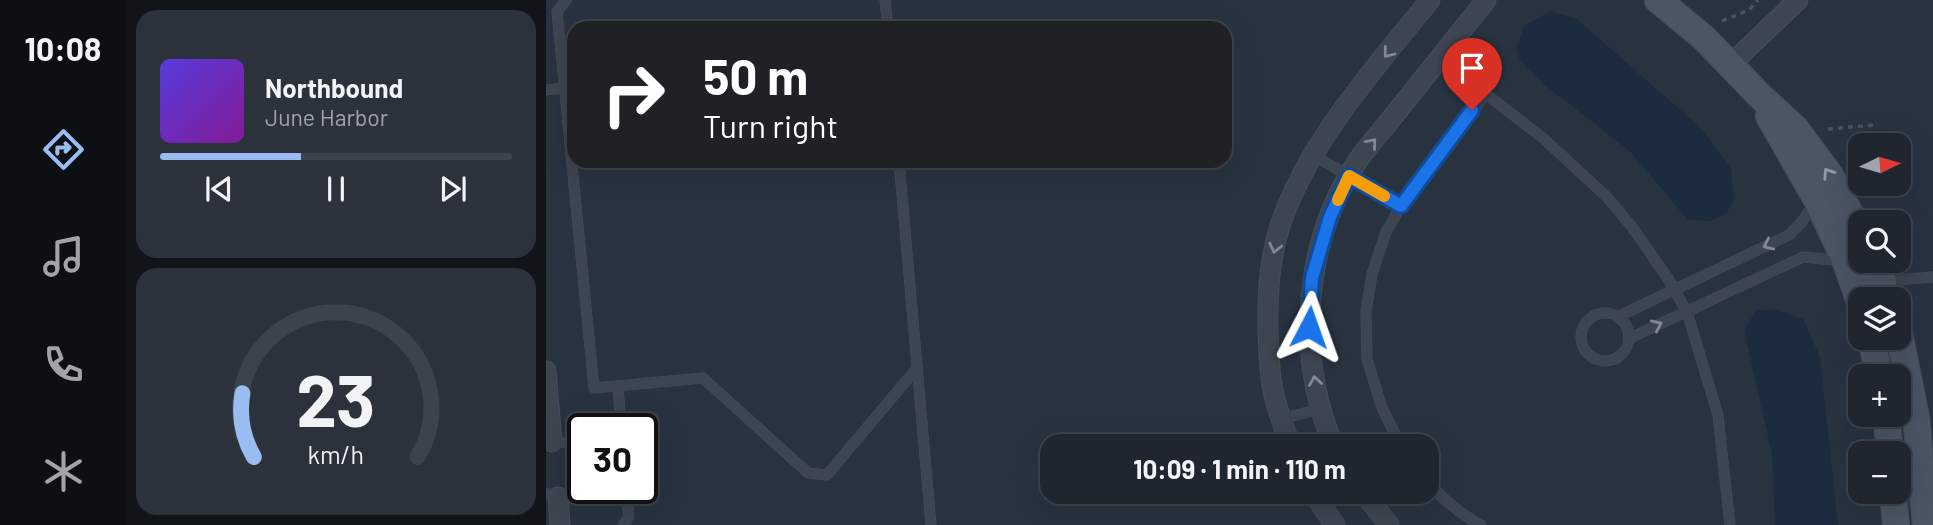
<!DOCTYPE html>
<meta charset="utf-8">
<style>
body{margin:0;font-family:Barlow,sans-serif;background:#2c323c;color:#f1f3f6;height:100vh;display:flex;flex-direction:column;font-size:26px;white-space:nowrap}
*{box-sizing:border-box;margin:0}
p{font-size:23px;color:#a1a5ab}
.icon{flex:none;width:38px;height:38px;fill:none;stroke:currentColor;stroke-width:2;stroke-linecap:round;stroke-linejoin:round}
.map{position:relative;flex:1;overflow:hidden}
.side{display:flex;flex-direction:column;gap:10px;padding:10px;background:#11151a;width:420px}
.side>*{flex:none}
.banner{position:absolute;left:21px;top:21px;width:665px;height:147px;border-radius:21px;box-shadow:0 7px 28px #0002,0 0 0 2px #3c434c;background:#202124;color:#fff;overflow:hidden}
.needle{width:46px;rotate:85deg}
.fabs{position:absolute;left:1302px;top:133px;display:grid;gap:14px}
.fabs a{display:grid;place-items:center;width:63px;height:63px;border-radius:14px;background:#1f2630;box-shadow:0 7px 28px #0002,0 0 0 2px #3c434c;font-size:35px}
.speed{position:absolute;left:21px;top:413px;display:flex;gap:14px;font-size:35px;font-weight:700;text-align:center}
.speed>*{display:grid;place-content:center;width:91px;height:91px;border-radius:50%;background:#1f2630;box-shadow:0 7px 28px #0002,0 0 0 2px #3c434c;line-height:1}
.speed .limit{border:4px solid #111;border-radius:10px;background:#fff;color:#111}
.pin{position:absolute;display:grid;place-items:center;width:60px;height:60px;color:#fff;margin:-72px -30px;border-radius:50% 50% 50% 0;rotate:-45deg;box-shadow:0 0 7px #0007}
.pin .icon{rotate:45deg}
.me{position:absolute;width:77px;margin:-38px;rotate:4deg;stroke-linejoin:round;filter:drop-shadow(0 0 5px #0008)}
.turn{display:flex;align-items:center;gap:24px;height:147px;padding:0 21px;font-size:32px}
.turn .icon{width:91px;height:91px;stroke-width:2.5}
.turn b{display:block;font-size:49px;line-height:60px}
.side .tile{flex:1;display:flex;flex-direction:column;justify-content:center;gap:10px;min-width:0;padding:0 24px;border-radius:21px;background:#2c323c}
.side .dial{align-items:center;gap:0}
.dial svg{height:182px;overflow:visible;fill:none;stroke:#3c434c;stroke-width:7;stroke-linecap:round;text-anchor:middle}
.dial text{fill:#f1f3f6;stroke:none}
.song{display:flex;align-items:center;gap:21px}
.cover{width:84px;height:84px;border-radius:10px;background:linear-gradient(135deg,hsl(250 70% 55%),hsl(290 70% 35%))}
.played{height:7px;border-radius:4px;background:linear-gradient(90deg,#99bdf0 40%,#3c434c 40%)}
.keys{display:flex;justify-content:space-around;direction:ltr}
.trip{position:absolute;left:494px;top:434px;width:399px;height:70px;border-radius:21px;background:#1f2630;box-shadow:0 7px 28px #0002,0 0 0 2px #3c434c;font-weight:700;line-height:70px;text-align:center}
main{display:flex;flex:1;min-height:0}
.menu{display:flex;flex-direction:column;width:126px;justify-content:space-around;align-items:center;background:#0c0f13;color:#a1a5ab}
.menu .icon{width:49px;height:49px}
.menu .on{color:#99bdf0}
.menu b{font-size:32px;color:#f1f3f6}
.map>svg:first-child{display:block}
.water{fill:#1c2b3e}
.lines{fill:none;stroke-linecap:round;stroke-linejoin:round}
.lane-casing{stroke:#474e59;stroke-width:11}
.street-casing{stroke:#474e59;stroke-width:21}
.secondary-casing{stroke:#474e59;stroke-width:28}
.path{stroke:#445859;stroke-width:3.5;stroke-dasharray:5 5;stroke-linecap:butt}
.lane{stroke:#3d4550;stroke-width:10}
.street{stroke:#3d4550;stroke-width:19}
.secondary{stroke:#4b5563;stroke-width:26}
.oneway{stroke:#828993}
.oneway2{stroke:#939ba6}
.route-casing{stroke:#114b97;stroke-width:18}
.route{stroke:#1a73e8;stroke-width:12}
.slow{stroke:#f59e0b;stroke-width:12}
</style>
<main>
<nav class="menu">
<b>10:08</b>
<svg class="icon on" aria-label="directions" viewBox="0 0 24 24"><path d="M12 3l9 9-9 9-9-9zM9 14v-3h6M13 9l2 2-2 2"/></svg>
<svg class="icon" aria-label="music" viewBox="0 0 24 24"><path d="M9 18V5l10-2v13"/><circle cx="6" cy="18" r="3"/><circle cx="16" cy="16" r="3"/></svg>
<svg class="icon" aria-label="phone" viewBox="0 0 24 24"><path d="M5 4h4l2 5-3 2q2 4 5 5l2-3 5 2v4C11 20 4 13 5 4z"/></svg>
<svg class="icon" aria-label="climate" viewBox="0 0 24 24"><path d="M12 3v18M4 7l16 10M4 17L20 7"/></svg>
</nav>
<section class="side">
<div class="tile">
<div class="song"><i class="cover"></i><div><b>Northbound</b><p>June Harbor</p></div></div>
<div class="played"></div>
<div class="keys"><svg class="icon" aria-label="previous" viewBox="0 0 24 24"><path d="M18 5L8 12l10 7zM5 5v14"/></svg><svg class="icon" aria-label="pause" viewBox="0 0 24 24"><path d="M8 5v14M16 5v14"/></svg><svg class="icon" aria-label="next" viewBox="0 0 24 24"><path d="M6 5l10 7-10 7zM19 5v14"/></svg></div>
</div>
<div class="tile dial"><svg viewBox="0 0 100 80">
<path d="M14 69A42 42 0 1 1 86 69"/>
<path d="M14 69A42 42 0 0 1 9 41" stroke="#99bdf0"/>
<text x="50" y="56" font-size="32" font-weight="700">23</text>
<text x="50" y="72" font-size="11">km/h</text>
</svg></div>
</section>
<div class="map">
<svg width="1387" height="525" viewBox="0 0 1387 525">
<rect width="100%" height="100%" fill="#293340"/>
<g class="water">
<path d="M 1004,11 L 1031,19 L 1157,130 L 1185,169 L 1188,200 L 1180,214 L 1163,221 L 1142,220 L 1085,152 L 999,85 L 974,61 L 971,47 L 978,26 Z"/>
<path d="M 1226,309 L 1257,319 L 1274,357 L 1292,525 L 1229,525 L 1226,454 L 1198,330 L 1210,311 Z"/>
</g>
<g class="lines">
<defs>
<g id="lane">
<path d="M 20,0 L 11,12 L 48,388 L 157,378 L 262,473 L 281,475 L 371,368"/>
<path d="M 339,0 L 342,28"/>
<path d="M 0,90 L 19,88"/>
<path d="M 767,155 L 855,206"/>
<path d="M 353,161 L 385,525"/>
<path d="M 1339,281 L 1387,277"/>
<circle cx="1059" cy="337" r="24"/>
<path d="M 1071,317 L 1243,235 L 1255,223 L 1269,203"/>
<path d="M 1082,339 L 1257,257 L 1296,261"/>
<path d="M 72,386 L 75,429"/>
<path d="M 735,419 L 773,409"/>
<path d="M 4,443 C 18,440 28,444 37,456"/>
<path d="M 855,446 L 836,408 L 821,359 L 820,312 L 826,274 L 840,232 L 855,206 L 940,94 L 998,139 L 1062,198 L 1086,227 L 1123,280 L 1141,312 L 1172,415 L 1184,525"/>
<path d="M 880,479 C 894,497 915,515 935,525"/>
<path d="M 0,493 C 15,499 28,496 37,482"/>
<path d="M 77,525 L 83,517 L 80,488"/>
</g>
<g id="street">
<path d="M 1185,64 L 1252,0"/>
<path d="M 0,371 L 6,442"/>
<path d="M 745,446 C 739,430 732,413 728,395 C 723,375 723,353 722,332 C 721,296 723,260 734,226 C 761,143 830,67 884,0"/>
<path d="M 788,446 C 749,356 757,241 813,159 C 825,142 840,126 853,109 C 882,73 911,36 940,0"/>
<path d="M 766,492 L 789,525"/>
<path d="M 817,492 L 843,525"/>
<path d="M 12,497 L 14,525"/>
</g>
<g id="secondary">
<path d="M 1112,0 L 1158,38 L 1214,96 L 1249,128 L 1284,175 L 1314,233"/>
<path d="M 1223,116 L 1271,200 L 1300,262 L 1314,303"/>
<path d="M 1300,262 L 1317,274 L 1337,281"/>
<path d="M 1353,333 L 1370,417 L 1380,525"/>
<path d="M 1325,338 L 1333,376"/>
<path d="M 1340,415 L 1344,453"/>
<path d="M 1347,492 L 1350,525"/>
</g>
</defs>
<use href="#lane" class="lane-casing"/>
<use href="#street" class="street-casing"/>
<use href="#secondary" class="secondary-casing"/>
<g class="path">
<path d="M 1176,21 L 1203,10 L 1212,0"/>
<path d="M 1282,129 L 1327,125"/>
</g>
<use href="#lane" class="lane"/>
<use href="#street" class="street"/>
<use href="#secondary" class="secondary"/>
</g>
<defs><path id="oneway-chevron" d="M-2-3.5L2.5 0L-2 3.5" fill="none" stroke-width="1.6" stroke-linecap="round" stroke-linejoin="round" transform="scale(1.75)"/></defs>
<g class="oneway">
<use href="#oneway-chevron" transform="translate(842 53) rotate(128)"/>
<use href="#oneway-chevron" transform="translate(826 143) rotate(-50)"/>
<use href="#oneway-chevron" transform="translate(1222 245) rotate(155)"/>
<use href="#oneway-chevron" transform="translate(729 248) rotate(103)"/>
<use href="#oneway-chevron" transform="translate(1111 325) rotate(-25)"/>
<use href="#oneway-chevron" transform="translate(769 381) rotate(-99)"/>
</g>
<use class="oneway2" href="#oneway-chevron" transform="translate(1282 173) rotate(-123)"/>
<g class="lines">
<defs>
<path id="route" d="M 763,327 L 766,278 L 784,217 L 803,176 L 855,206 L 926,110"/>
</defs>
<use href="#route" class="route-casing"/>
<use href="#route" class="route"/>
<path class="slow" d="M 792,200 L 803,176 L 838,196"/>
</g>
</svg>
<div class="fabs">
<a><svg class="needle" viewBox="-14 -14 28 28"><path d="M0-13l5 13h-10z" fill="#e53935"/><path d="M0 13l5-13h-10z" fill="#a1a5ab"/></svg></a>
<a><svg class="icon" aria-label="search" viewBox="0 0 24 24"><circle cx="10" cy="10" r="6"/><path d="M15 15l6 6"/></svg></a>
<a><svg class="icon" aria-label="layers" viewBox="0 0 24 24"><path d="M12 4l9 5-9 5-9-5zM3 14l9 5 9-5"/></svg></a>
<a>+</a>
<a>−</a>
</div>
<div class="speed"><div class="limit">30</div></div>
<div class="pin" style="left:926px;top:110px;background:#d93025"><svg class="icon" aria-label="arrive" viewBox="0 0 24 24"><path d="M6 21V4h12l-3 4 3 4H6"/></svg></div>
<svg class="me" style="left:763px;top:327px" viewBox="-20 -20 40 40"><path d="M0-17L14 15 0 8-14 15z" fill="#1a73e8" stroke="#fff" stroke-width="4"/></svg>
<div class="trip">10:09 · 1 min · 110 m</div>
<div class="banner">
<div class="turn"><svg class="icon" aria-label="right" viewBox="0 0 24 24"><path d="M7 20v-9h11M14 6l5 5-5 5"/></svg><div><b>50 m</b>Turn right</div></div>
</div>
</div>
</main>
